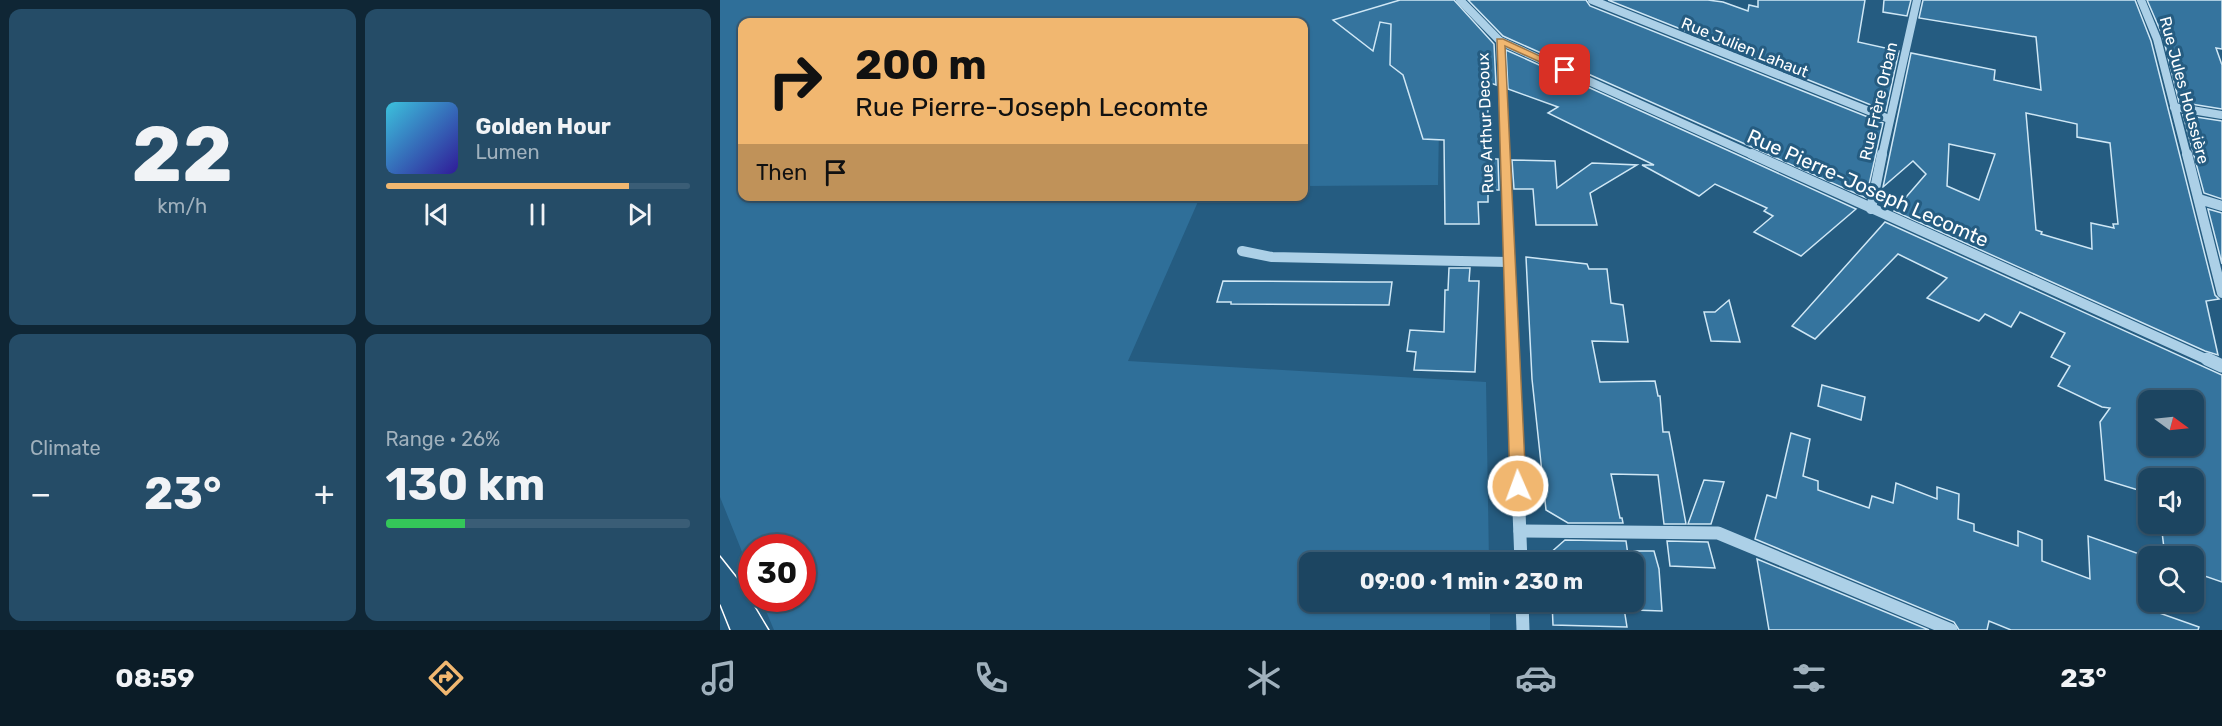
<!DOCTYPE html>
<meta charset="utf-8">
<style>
body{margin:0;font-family:Rubik,sans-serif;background:#254c67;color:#f1f3f6;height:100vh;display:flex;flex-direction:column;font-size:22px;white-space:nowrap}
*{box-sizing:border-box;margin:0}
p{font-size:20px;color:#a0b1bd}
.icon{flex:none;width:33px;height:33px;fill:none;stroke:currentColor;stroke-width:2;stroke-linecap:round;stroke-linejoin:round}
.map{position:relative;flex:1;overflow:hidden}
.drawer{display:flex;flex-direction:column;gap:9px;padding:9px;background:#0f2635;width:720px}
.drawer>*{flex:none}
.guide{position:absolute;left:18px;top:18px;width:570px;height:183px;border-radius:12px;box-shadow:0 2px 4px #0004,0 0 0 2px #3a5d76;background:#f1b770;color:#111;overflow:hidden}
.needle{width:39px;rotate:105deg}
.buttons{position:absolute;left:1418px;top:390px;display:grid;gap:12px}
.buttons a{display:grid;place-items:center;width:66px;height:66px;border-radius:12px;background:#1c4561;box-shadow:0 2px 4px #0004,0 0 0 2px #3a5d76;font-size:30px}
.speed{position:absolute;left:18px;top:534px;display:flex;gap:12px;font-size:30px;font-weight:700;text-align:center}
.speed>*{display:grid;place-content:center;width:78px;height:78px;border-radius:50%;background:#1c4561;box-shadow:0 2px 4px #0004,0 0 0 2px #3a5d76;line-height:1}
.speed .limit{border:9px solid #d22;background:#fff;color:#111}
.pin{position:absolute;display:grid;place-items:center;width:51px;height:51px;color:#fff;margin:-26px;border-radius:12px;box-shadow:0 3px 9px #0006}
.me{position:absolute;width:66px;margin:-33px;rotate:358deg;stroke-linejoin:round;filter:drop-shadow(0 0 4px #0008)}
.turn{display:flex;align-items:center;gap:21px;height:126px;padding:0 18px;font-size:27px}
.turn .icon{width:78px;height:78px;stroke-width:2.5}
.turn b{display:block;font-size:42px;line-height:51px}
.then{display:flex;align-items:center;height:57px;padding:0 18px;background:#0003;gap:12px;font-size:22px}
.big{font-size:45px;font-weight:700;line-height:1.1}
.drawer .widget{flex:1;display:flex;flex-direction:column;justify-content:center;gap:9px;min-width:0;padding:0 21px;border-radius:12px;background:#254c67}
.drawer .dial{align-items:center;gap:0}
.dial b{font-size:78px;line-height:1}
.song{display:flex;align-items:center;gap:18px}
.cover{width:72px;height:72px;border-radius:9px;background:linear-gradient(135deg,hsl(190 70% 55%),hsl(250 70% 35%))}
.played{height:6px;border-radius:3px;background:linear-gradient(90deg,#f1b770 80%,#3a5d76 80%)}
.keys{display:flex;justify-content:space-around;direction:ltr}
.heat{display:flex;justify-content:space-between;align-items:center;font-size:33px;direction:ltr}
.charge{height:9px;border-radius:4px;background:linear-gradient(90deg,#34c759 26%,#3a5d76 0)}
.drawer .tiles{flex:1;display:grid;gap:9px;grid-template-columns:repeat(2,1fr)}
.trip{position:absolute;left:579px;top:552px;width:345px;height:60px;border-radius:12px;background:#1c4561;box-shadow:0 2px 4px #0004,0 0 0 2px #3a5d76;font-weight:700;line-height:60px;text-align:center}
.tabs{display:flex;height:96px;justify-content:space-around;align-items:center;background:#0b1c27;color:#a0b1bd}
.tabs .icon{width:42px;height:42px}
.tabs .selected{color:#f1b770}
.tabs b{font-size:27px;color:#f1f3f6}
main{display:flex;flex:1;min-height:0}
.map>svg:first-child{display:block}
.green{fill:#2f6f99}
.building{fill:#35749e;stroke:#cfe7f5;stroke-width:1.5;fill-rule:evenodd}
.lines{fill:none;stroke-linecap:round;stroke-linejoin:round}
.minor-far2{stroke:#acd0e7;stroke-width:8}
.minor-far1{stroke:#acd0e7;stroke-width:10}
.minor{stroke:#acd0e7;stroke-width:13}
.tram{stroke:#fff;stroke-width:1.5}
.route{fill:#f1b770;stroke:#9d7749;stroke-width:1.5}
.labels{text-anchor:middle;stroke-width:6;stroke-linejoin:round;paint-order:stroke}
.far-street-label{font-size:16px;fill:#fff;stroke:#255c81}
.street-label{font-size:20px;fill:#fff;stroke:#255c81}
</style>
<main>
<section class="drawer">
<div class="tiles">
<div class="widget dial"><b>22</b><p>km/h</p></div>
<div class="widget">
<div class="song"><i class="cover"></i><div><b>Golden Hour</b><p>Lumen</p></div></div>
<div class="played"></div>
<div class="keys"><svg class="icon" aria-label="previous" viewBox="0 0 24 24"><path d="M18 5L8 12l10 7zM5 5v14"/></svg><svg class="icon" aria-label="pause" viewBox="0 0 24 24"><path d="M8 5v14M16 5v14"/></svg><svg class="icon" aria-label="next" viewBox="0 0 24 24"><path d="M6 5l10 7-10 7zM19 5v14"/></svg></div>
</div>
<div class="widget"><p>Climate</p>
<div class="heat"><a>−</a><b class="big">23°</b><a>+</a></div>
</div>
<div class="widget"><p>Range · 26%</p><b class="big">130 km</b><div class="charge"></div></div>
</div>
</section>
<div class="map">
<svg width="1502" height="630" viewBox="0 0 1502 630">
<rect width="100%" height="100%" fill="#255c81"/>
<path class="green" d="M 0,0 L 675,0 L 720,66 L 718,185 L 584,186 L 584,22 L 22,22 L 22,196 L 480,197 L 408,361 L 766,382 L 769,562 L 590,562 L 590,602 L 770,602 L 770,630 L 54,630 L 41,599 L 82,598 L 82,548 L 32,548 L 31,574 L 0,497 Z"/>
<g class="building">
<path d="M 680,0 L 734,0 L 774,44 L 776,85 L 765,81 L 768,106 L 767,147 L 769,159 L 778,159 L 779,190 L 768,190 L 768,202 L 758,202 L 759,224 L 725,224 L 724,140 L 703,139 L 683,75 L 670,65 L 671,24 L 660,22 L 653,51 L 613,20 Z"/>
<path d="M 748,0 L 866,0 L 870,6 L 1163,123 L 1146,198 L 783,36 Z"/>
<path d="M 888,0 L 988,0 L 1003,2 L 1028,11 L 1029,5 L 1038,7 L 1038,0 L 1145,0 L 1138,42 L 1179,51 L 1166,111 Z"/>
<path d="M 1164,0 L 1191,0 L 1187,16 L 1163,12 Z"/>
<path d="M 1203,0 L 1415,0 L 1431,41 L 1495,295 L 1499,299 L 1486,301 L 1498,355 L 1485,351 L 1174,211 L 1206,174 L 1193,161 L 1163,187 L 1191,53 L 1275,70 L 1274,80 L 1321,90 L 1316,37 L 1199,18 ZM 1306,113 L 1357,124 L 1357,137 L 1390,143 L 1398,224 L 1393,224 L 1394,228 L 1371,223 L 1372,249 L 1321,234 L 1322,232 L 1316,230 ZM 1229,144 L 1275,154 L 1259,200 L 1227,186 Z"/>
<path d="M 1427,0 L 1502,0 L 1502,49 L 1496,48 L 1502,65 L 1502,109 L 1459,102 L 1443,37 Z"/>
<path d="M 786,50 L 1027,159 L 1136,209 L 1081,256 L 1034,232 L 1053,216 L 1044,211 L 1047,208 L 995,184 L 979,196 L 922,165 L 934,165 L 828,113 L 838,107 L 788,89 Z"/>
<path d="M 1463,115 L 1502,121 L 1502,199 L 1484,193 Z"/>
<path d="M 792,160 L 835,161 L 837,188 L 872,163 L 917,165 L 870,193 L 877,225 L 816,225 L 813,189 L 794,189 Z"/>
<path d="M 1488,209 L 1502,213 L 1502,264 Z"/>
<path d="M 1165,222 L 1502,375 L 1502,582 L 1473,572 L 1473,556 L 1445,556 L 1441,524 L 1473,524 L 1473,478 L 1428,478 L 1428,493 L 1385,480 L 1380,422 L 1390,408 L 1382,407 L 1338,386 L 1350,366 L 1331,357 L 1345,333 L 1300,312 L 1291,327 L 1265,314 L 1259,321 L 1207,298 L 1227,278 L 1178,254 L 1095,339 L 1072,326 ZM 1428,396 L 1449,400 L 1473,400 L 1473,446 L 1428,446 Z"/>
<path d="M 806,257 L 867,264 L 869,269 L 887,269 L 891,303 L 903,305 L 908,342 L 872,341 L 880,382 L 935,381 L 938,396 L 940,396 L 943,432 L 949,432 L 966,524 L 944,524 L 938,475 L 891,474 L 900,518 L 902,518 L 903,523 L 848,523 L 826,510 L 812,379 Z"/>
<path d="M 729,268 L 750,268 L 749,281 L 759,281 L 755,372 L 694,370 L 696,352 L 687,351 L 690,330 L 724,332 L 725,290 L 728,290 Z"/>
<path d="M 503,281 L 649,282 L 672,282 L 669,305 L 511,304 L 511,302 L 497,302 Z"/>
<path d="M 1009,300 L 1020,342 L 991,341 L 984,312 L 995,312 Z"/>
<path d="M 1102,385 L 1145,397 L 1141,420 L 1098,406 Z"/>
<path d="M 1071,433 L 1090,439 L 1083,476 L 1098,481 L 1098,490 L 1149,508 L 1152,496 L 1173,503 L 1176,483 L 1217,499 L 1217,487 L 1239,494 L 1238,519 L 1254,524 L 1254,531 L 1298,546 L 1298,531 L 1322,540 L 1322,561 L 1370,579 L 1368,536 L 1428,557 L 1428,609 L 1479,627 L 1478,630 L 1291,630 L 1269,621 L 1267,630 L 1239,630 L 1234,622 L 1035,539 L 1047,495 L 1056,498 Z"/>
<path d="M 984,480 L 1004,482 L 991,524 L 968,524 Z"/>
<path d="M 845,540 L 906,541 L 909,562 L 829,562 L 828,555 Z"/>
<path d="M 947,541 L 988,542 L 995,568 L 950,566 Z"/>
<path d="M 914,551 L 934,551 L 939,569 L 942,611 L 914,610 Z"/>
<path d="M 1037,559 L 1209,630 L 1049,630 Z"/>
<path d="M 832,602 L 903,602 L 907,627 L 833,625 Z"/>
</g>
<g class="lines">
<g class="minor-far2">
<path d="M 740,0 L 780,41 L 785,156"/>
<path d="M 872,0 L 1169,119"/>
<path d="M 1421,0 L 1437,39 L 1467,156"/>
<path d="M 780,41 L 1035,156"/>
<path d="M 1454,107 L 1502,115"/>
<path d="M 1162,156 L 1197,0"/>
</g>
<g class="minor-far1">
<path d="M 785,154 L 793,361"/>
<path d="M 1032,154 L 1490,361"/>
<path d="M 1467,154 L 1502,293"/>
<path d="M 1479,199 L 1502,206"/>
<path d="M 1151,209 L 1162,154"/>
<path d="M 522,251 L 552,257 L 788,262"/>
</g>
<g class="minor">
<path d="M 793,359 L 801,562"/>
<path d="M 1487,359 L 1502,366"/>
<path d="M 800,531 L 998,533 L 1231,630"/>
<path d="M 802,602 L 803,630"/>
</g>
<g class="tram">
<path d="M 0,556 L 19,580 L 49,630"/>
<path d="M 0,605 L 10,630"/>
</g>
</g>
<path class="route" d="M 777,39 L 783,39 L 850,70 L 842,72 L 785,46 L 806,486 L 804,491 L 798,493 L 792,491 L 790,486 Z"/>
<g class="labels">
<g class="far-street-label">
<text transform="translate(1025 47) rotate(22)" y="6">Rue Julien Lahaut</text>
<text transform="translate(1465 90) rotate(75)" y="6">Rue Jules Houssière</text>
<text transform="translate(1158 101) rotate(-77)" y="6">Rue Frère Orban</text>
<text transform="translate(765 123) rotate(-92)" y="6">Rue Arthur Decoux</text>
</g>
<g class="street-label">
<text transform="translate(1148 188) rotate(24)" y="7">Rue Pierre-Joseph Lecomte</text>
</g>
</g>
</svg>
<div class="buttons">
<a><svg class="needle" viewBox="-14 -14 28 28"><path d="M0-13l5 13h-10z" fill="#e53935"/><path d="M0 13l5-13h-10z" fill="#a0b1bd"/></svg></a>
<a><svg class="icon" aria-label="sound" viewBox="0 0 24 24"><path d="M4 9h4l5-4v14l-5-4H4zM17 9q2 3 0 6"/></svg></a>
<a><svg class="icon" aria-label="search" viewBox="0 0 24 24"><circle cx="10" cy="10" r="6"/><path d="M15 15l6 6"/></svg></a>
</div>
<div class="speed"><div class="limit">30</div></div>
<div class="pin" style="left:845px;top:70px;background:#d93025"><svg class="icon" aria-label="arrive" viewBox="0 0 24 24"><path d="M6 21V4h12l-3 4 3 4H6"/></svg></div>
<svg class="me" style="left:798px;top:486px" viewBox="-20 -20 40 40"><circle r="17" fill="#f1b770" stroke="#fff" stroke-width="3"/><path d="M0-11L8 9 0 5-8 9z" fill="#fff"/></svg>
<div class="trip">09:00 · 1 min · 230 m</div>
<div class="guide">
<div class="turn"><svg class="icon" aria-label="right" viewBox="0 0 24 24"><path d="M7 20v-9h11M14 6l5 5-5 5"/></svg><div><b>200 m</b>Rue Pierre-Joseph Lecomte</div></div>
<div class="then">Then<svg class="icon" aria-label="arrive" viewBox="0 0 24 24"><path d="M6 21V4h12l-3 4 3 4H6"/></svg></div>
</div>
</div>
</main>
<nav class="tabs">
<b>08:59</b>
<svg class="icon selected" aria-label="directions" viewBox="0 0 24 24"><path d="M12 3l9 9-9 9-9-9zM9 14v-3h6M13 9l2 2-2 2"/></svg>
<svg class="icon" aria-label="music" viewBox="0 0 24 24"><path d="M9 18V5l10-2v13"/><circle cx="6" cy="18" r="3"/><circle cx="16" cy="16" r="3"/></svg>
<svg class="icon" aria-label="phone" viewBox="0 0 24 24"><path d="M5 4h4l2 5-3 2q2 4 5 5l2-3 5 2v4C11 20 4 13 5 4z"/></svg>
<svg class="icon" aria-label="climate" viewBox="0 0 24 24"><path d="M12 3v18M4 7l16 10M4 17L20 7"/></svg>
<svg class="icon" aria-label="car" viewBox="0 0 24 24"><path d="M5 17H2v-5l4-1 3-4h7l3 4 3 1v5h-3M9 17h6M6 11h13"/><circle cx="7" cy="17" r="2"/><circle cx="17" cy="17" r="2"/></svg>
<svg class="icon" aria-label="filters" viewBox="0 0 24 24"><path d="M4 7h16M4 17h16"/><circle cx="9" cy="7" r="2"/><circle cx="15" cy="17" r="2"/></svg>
<b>23°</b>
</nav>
